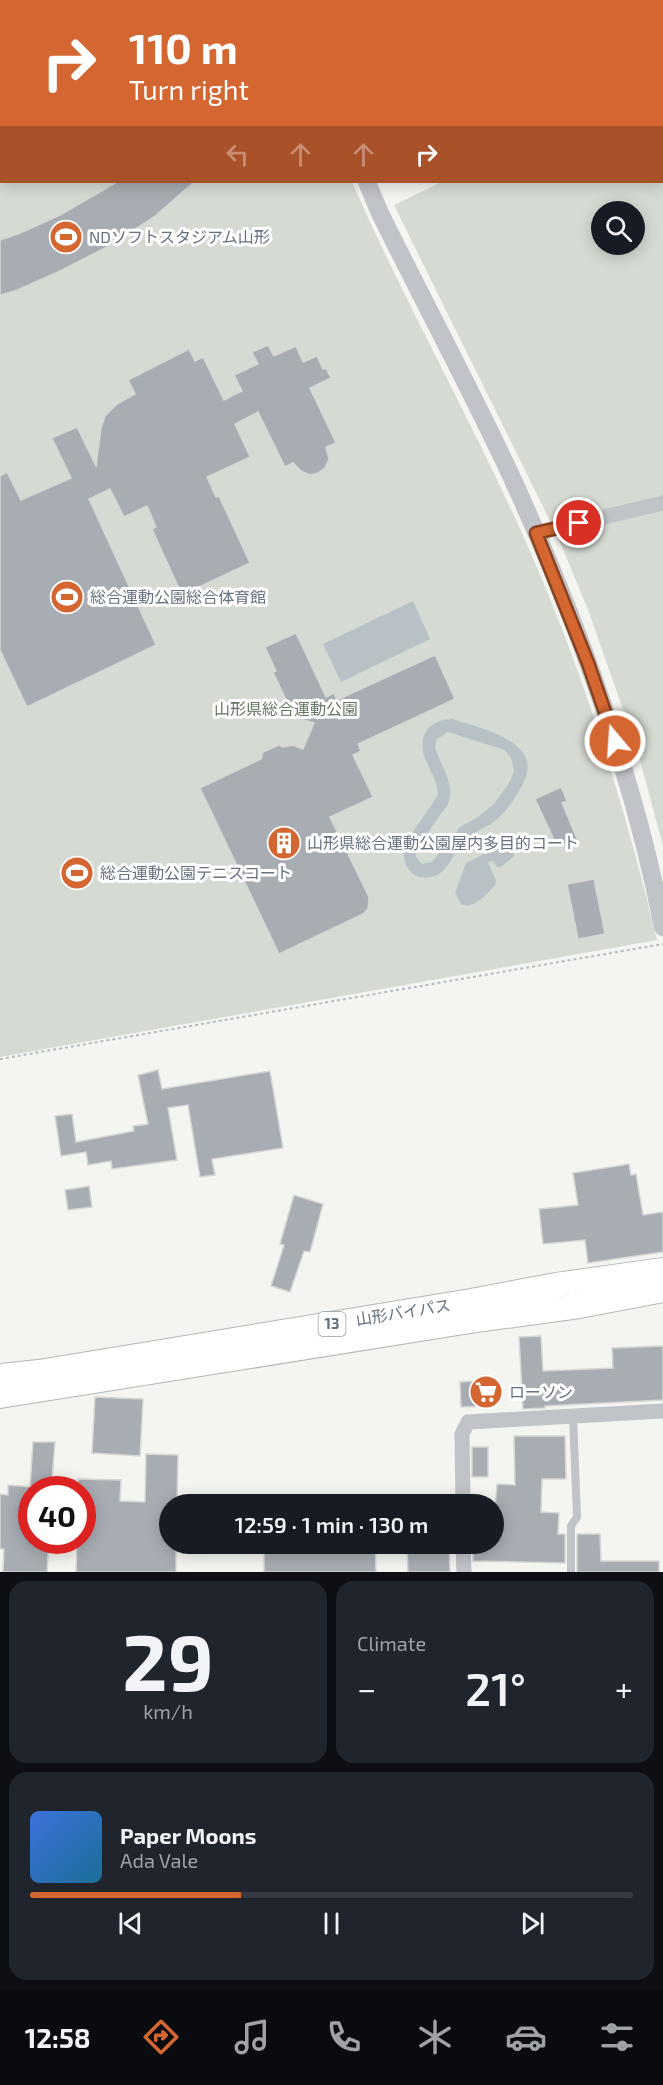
<!DOCTYPE html>
<meta charset="utf-8">
<style>
body{margin:0;font-family:"Exo 2","Noto Sans JP",sans-serif;background:#20242c;color:#f1f3f6;height:100vh;display:flex;flex-direction:column;font-size:22px;white-space:nowrap}
*{box-sizing:border-box;margin:0}
p{font-size:20px;color:#9ea1a6}
.icon{flex:none;width:33px;height:33px;fill:none;stroke:currentColor;stroke-width:2;stroke-linecap:round;stroke-linejoin:round}
.map{position:relative;height:1572px;overflow:hidden}
.panel{display:flex;flex-direction:column;gap:9px;padding:9px;background:#0d0f14;flex:1}
.panel>*{flex:none}
.guide{position:absolute;left:0px;top:0px;width:663px;height:183px;box-shadow:0 3px 15px #0003;background:#d46632;color:#fff;overflow:hidden}
.fabs{position:absolute;left:591px;top:201px;display:grid;gap:12px}
.fabs a{display:grid;place-items:center;width:54px;height:54px;border-radius:50%;background:#171b24;box-shadow:0 3px 15px #0003;font-size:30px}
.speed{position:absolute;left:18px;top:1476px;display:flex;gap:12px;font-size:30px;font-weight:700;text-align:center}
.speed>*{display:grid;place-content:center;width:78px;height:78px;border-radius:50%;background:#171b24;box-shadow:0 3px 15px #0003;line-height:1}
.speed .limit{border:9px solid #d22;background:#fff;color:#111}
.pin{position:absolute;display:grid;place-items:center;width:51px;height:51px;color:#fff;margin:-26px;border:3px solid #fff;border-radius:50%;box-shadow:0 2px 6px #0007}
.me{position:absolute;width:66px;margin:-33px;rotate:342deg;stroke-linejoin:round;filter:drop-shadow(0 0 4px #0008)}
.turn{display:flex;align-items:center;gap:21px;height:126px;padding:0 30px;font-size:27px}
.turn .icon{width:78px;height:78px;stroke-width:2.5}
.turn b{display:block;font-size:42px;line-height:51px}
.lanes{display:flex;align-items:center;height:57px;padding:0 30px;background:#0003;justify-content:center;gap:30px;direction:ltr}
.lanes .off{opacity:.35}
.big{font-size:45px;font-weight:600;line-height:1.1}
.panel .card{flex:1;display:flex;flex-direction:column;justify-content:center;gap:9px;min-width:0;padding:0 21px;border-radius:18px;background:#20242c}
.panel .dial{align-items:center;gap:0}
.dial b{font-size:78px;line-height:1}
.song{display:flex;align-items:center;gap:18px}
.cover{width:72px;height:72px;border-radius:9px;background:linear-gradient(135deg,hsl(220 70% 55%),hsl(200 70% 35%))}
.played{height:6px;border-radius:3px;background:linear-gradient(90deg,#d46632 35%,#363941 35%)}
.keys{display:flex;justify-content:space-around;direction:ltr}
.heat{display:flex;justify-content:space-between;align-items:center;font-size:33px;direction:ltr}
.panel .tiles{flex:1;display:grid;gap:9px;grid-template-columns:1fr 1fr}
.card:last-child{grid-column:span 2}
.trip{position:absolute;left:159px;top:1494px;width:345px;height:60px;border-radius:30px;background:#171b24;box-shadow:0 3px 15px #0003;font-weight:600;line-height:60px;text-align:center}
.menu{display:flex;height:96px;justify-content:space-around;align-items:center;background:#090b0e;color:#9ea1a6}
.menu .icon{width:42px;height:42px}
.menu .selected{color:#d46632}
.menu b{font-size:27px;color:#f1f3f6}
.map>svg:first-child{display:block}
.green{fill:#d5dbd3;fill-rule:evenodd}
.water{fill:#b8c2c6;fill-rule:evenodd}
.building{fill:#a7adb3;stroke:#d6d6d4;stroke-width:1.5}
.lines{fill:none;stroke-linecap:round;stroke-linejoin:round}
.trunk-casing{stroke:#b3b6b9;stroke-width:26}
.path{stroke:#b8babd;stroke-width:2;stroke-dasharray:3 3;stroke-linecap:butt}
.service{stroke:#c0c3c7;stroke-width:8}
.minor{stroke:#c0c3c7;stroke-width:15}
.tertiary{stroke:#c0c3c7;stroke-width:18}
.trunk{stroke:#fff;stroke-width:24}
.route-casing{stroke:#8a4220;stroke-width:15}
.route{stroke:#d46632;stroke-width:10}
.labels{text-anchor:middle;stroke-width:6;stroke-linejoin:round;paint-order:stroke}
.shield{fill:#fff;stroke:#949ca6;stroke-width:1.5}
.shield-label{font-size:15px;font-weight:bold;fill:#667280}
.poi-label{font-size:16px;fill:#667280;stroke:#fff;text-anchor:start}
.park-label{font-size:16px;fill:#667764;stroke:#fff}
.street-label{font-size:16px;fill:#667280;stroke:#fff}
</style>
<div class="map">
<svg width="663" height="1572" viewBox="0 0 663 1572">
<rect width="100%" height="100%" fill="#f4f5f1"/>
<g class="green">
<path d="M 0,0 L 283,0 L 283,1 L 2,2 L 2,182 L 352,182 C 405,303 471,419 525,540 C 583,670 624,803 657,940 L 0,1057 Z"/>
<path d="M 662,76 L 663,79 L 663,846 L 640,760 L 624,712 L 587,607 L 557,535 L 394,205 L 442,182 L 662,182 ZM 602,212 L 634,212 L 634,244 L 602,244 Z"/>
</g>
<g class="water">
<path d="M 413,601 L 430,639 L 341,682 L 323,644 Z"/>
<path d="M 453,719 C 484,730 550,742 520,789 C 513,801 505,813 495,821 C 486,828 475,831 467,838 C 454,849 449,874 431,877 C 410,881 401,863 404,845 L 438,795 C 438,773 412,752 427,730 C 433,722 443,719 453,719 ZM 448,732 L 505,750 L 511,758 L 514,770 L 511,780 L 494,804 L 478,817 L 460,827 L 432,862 L 422,864 L 416,857 L 416,849 L 448,804 C 456,782 440,767 435,746 L 437,739 Z"/>
<path d="M 504,844 L 511,846 L 514,856 L 501,867 L 497,867 L 493,861 L 488,862 L 496,881 L 495,885 C 487,894 474,910 461,904 L 455,893 L 466,863 Z"/>
</g>
<g class="building">
<path d="M 117,182 L 194,182 L 154,217 L 111,245 L 58,272 L 15,291 L 0,295 L 0,240 L 18,234 L 60,215 Z"/>
<path d="M 268,345 L 274,356 L 296,346 L 303,362 L 317,356 L 323,369 L 326,368 L 331,378 L 310,388 L 336,443 L 326,447 L 329,459 L 325,468 L 318,473 L 310,475 L 301,471 L 293,463 L 285,467 L 258,412 L 235,424 L 250,457 L 207,477 L 216,497 L 219,496 L 250,563 L 182,595 L 152,529 L 156,527 L 147,506 L 124,517 L 110,489 L 89,499 L 156,645 L 27,707 L 0,650 L 0,476 L 7,472 L 21,500 L 71,478 L 52,438 L 77,427 L 96,466 L 101,428 L 105,416 L 117,404 L 135,394 L 128,380 L 189,349 L 195,361 L 203,357 L 224,400 L 242,391 L 234,375 L 258,364 L 252,352 Z"/>
<path d="M 296,633 L 326,697 L 334,693 L 337,700 L 435,655 L 455,699 L 358,744 L 361,751 L 353,755 L 373,797 L 330,817 L 369,897 L 368,909 L 363,914 L 279,954 L 200,788 L 261,759 L 263,752 L 279,745 L 283,747 L 293,745 L 303,749 L 314,723 L 294,717 L 273,672 L 276,671 L 265,647 Z"/>
<path d="M 561,787 L 567,801 L 562,803 L 578,841 L 563,846 L 560,839 L 555,842 L 535,799 Z"/>
<path d="M 594,879 L 605,934 L 578,939 L 567,884 Z"/>
<path d="M 158,1070 L 162,1089 L 270,1071 L 283,1148 L 212,1159 L 215,1175 L 200,1177 L 188,1105 L 168,1108 L 177,1160 L 112,1169 L 111,1161 L 88,1165 L 86,1152 L 61,1156 L 55,1116 L 72,1114 L 76,1142 L 134,1131 L 133,1126 L 148,1124 L 138,1075 Z"/>
<path d="M 629,1164 L 631,1175 L 636,1174 L 643,1215 L 663,1212 L 663,1252 L 588,1263 L 585,1240 L 543,1244 L 539,1209 L 578,1205 L 573,1173 Z"/>
<path d="M 89,1186 L 92,1207 L 68,1210 L 65,1190 Z"/>
<path d="M 294,1195 L 323,1204 L 310,1252 L 304,1251 L 290,1292 L 271,1286 L 284,1245 L 280,1244 Z"/>
<path d="M 541,1336 L 543,1371 L 613,1368 L 612,1348 L 663,1346 L 663,1400 L 545,1406 L 545,1408 L 523,1409 L 519,1337 Z"/>
<path d="M 492,1380 L 493,1406 L 461,1407 L 460,1382 Z"/>
<path d="M 95,1397 L 143,1399 L 140,1456 L 92,1453 Z"/>
<path d="M 514,1436 L 565,1436 L 566,1479 L 542,1479 L 541,1512 L 559,1513 L 558,1534 L 565,1534 L 565,1563 L 473,1561 L 473,1544 L 494,1544 L 494,1511 L 495,1511 L 497,1484 L 515,1485 Z"/>
<path d="M 33,1442 L 55,1442 L 51,1490 L 32,1490 L 32,1540 L 49,1540 L 47,1572 L 3,1572 L 4,1549 L 0,1549 L 0,1494 L 8,1495 L 8,1485 L 30,1487 Z"/>
<rect x="472" y="1447" width="16" height="30"/>
<path d="M 146,1454 L 178,1455 L 177,1504 L 170,1504 L 170,1544 L 176,1544 L 176,1572 L 76,1572 L 77,1540 L 82,1540 L 82,1490 L 78,1490 L 78,1479 L 121,1480 L 120,1501 L 145,1502 Z"/>
<path d="M 577,1534 L 600,1534 L 601,1561 L 659,1561 L 659,1572 L 577,1572 Z"/>
<path d="M 264,1544 L 375,1544 L 376,1572 L 264,1572 Z"/>
<path d="M 407,1544 L 449,1544 L 450,1572 L 408,1572 Z"/>
</g>
<g class="lines">
<defs>
<g id="trunk">
<path d="M 0,1376 L 39,1372 L 471,1301 L 556,1285 L 663,1270"/>
<path d="M 0,1396 L 470,1321 L 579,1306 L 663,1290"/>
</g>
</defs>
<use href="#trunk" class="trunk-casing"/>
<path class="path" d="M 0,1059 L 663,944"/>
<path class="service" d="M 571,1572 L 571,1526 L 577,1517 L 573,1415"/>
<g class="minor">
<path d="M 536,533 L 663,503"/>
<path d="M 463,1504 L 462,1434 L 468,1422 L 663,1411"/>
<path d="M 463,1544 L 464,1572"/>
</g>
<g class="tertiary">
<path d="M 299,0 L 300,2"/>
<path d="M 367,182 L 379,211 C 423,301 471,389 513,480 C 578,623 633,772 663,927"/>
</g>
<use href="#trunk" class="trunk"/>
</g>
<g class="lines">
<defs>
<path id="route" d="M 579,523 L 536,533 L 588,663 L 615,741"/>
</defs>
<use href="#route" class="route-casing"/>
<use href="#route" class="route"/>
</g>
<defs>
<symbol id="stadium-disc" viewBox="-11 -11 22 22"><circle r="9.5" fill="#d46632" stroke="#fff"/><path d="M0-5a6.5 5 0 1 0 0 10a6.5 5 0 1 0 0-10ZM-3.5-1.8h7v3.6h-7Z" fill="#fff"/></symbol>
<symbol id="building-disc" viewBox="-11 -11 22 22"><circle r="9.5" fill="#d46632" stroke="#fff"/><path d="M-4-6H4V6H1V3H-1V6H-4ZM-2.5-4.3h1.7v1.8h-1.7ZM.8-4.3h1.7v1.8H.8ZM-2.5-1h1.7V.8h-1.7ZM.8-1h1.7V.8H.8Z" fill="#fff"/></symbol>
<symbol id="supermarket-disc" viewBox="-11 -11 22 22"><circle r="9.5" fill="#d46632" stroke="#fff"/><path d="M-6-5.5h2.5l.6 2H6L4.5 2H-2.5L-4.4-4H-6ZM-1.5 3.2a1.3 1.3 0 1 0 .1 0ZM3 3.2a1.3 1.3 0 1 0 .1 0Z" fill="#fff"/></symbol>
</defs>
<g fill-rule="evenodd">
<use href="#stadium-disc" x="47" y="218" width="38" height="38"/>
<use href="#stadium-disc" x="48" y="578" width="38" height="38"/>
<use href="#building-disc" x="265" y="824" width="38" height="38"/>
<use href="#stadium-disc" x="58" y="854" width="38" height="38"/>
<use href="#supermarket-disc" x="467" y="1373" width="38" height="38"/>
</g>
<g class="labels">
<rect class="shield" x="318.5" y="1312" width="27" height="24" rx="4.5"/>
<g class="shield-label">
<text x="332" y="1329">13</text>
</g>
<g class="poi-label">
<text x="89" y="243">NDソフトスタジアム山形</text>
<text x="90" y="603">総合運動公園総合体育館</text>
<text x="307" y="849">山形県総合運動公園屋内多目的コート</text>
<text x="100" y="879">総合運動公園テニスコート</text>
<text x="509" y="1398">ローソン</text>
</g>
<g class="park-label">
<text x="286" y="715">山形県総合運動公園</text>
</g>
<g class="street-label">
<text transform="translate(403 1312) rotate(-9)" y="6">山形バイパス</text>
</g>
</g>
</svg>
<div class="fabs">
<a><svg class="icon" aria-label="search" viewBox="0 0 24 24"><circle cx="10" cy="10" r="6"/><path d="M15 15l6 6"/></svg></a>
</div>
<div class="speed"><div class="limit">40</div></div>
<div class="pin" style="left:579px;top:523px;background:#d93025"><svg class="icon" aria-label="arrive" viewBox="0 0 24 24"><path d="M6 21V4h12l-3 4 3 4H6"/></svg></div>
<svg class="me" style="left:615px;top:741px" viewBox="-20 -20 40 40"><circle r="17" fill="#d46632" stroke="#fff" stroke-width="3"/><path d="M0-11L8 9 0 5-8 9z" fill="#fff"/></svg>
<div class="trip">12:59 · 1 min · 130 m</div>
<div class="guide">
<div class="turn"><svg class="icon" aria-label="right" viewBox="0 0 24 24"><path d="M7 20v-9h11M14 6l5 5-5 5"/></svg><div><b>110 m</b>Turn right</div></div>
<div class="lanes"><svg class="icon off" aria-label="left" viewBox="0 0 24 24"><path d="M17 20v-9H6M10 6l-5 5 5 5"/></svg><svg class="icon off" aria-label="ahead" viewBox="0 0 24 24"><path d="M12 20V5M6 11l6-6 6 6"/></svg><svg class="icon off" aria-label="ahead" viewBox="0 0 24 24"><path d="M12 20V5M6 11l6-6 6 6"/></svg><svg class="icon" aria-label="right" viewBox="0 0 24 24"><path d="M7 20v-9h11M14 6l5 5-5 5"/></svg></div>
</div>
</div>
<section class="panel">
<div class="tiles">
<div class="card dial"><b>29</b><p>km/h</p></div>
<div class="card"><p>Climate</p>
<div class="heat"><a>−</a><b class="big">21°</b><a>+</a></div>
</div>
<div class="card">
<div class="song"><i class="cover"></i><div><b>Paper Moons</b><p>Ada Vale</p></div></div>
<div class="played"></div>
<div class="keys"><svg class="icon" aria-label="previous" viewBox="0 0 24 24"><path d="M18 5L8 12l10 7zM5 5v14"/></svg><svg class="icon" aria-label="pause" viewBox="0 0 24 24"><path d="M8 5v14M16 5v14"/></svg><svg class="icon" aria-label="next" viewBox="0 0 24 24"><path d="M6 5l10 7-10 7zM19 5v14"/></svg></div>
</div>
</div>
</section>
<nav class="menu">
<b>12:58</b>
<svg class="icon selected" aria-label="directions" viewBox="0 0 24 24"><path d="M12 3l9 9-9 9-9-9zM9 14v-3h6M13 9l2 2-2 2"/></svg>
<svg class="icon" aria-label="music" viewBox="0 0 24 24"><path d="M9 18V5l10-2v13"/><circle cx="6" cy="18" r="3"/><circle cx="16" cy="16" r="3"/></svg>
<svg class="icon" aria-label="phone" viewBox="0 0 24 24"><path d="M5 4h4l2 5-3 2q2 4 5 5l2-3 5 2v4C11 20 4 13 5 4z"/></svg>
<svg class="icon" aria-label="climate" viewBox="0 0 24 24"><path d="M12 3v18M4 7l16 10M4 17L20 7"/></svg>
<svg class="icon" aria-label="car" viewBox="0 0 24 24"><path d="M5 17H2v-5l4-1 3-4h7l3 4 3 1v5h-3M9 17h6M6 11h13"/><circle cx="7" cy="17" r="2"/><circle cx="17" cy="17" r="2"/></svg>
<svg class="icon" aria-label="filters" viewBox="0 0 24 24"><path d="M4 7h16M4 17h16"/><circle cx="9" cy="7" r="2"/><circle cx="15" cy="17" r="2"/></svg>
</nav>
